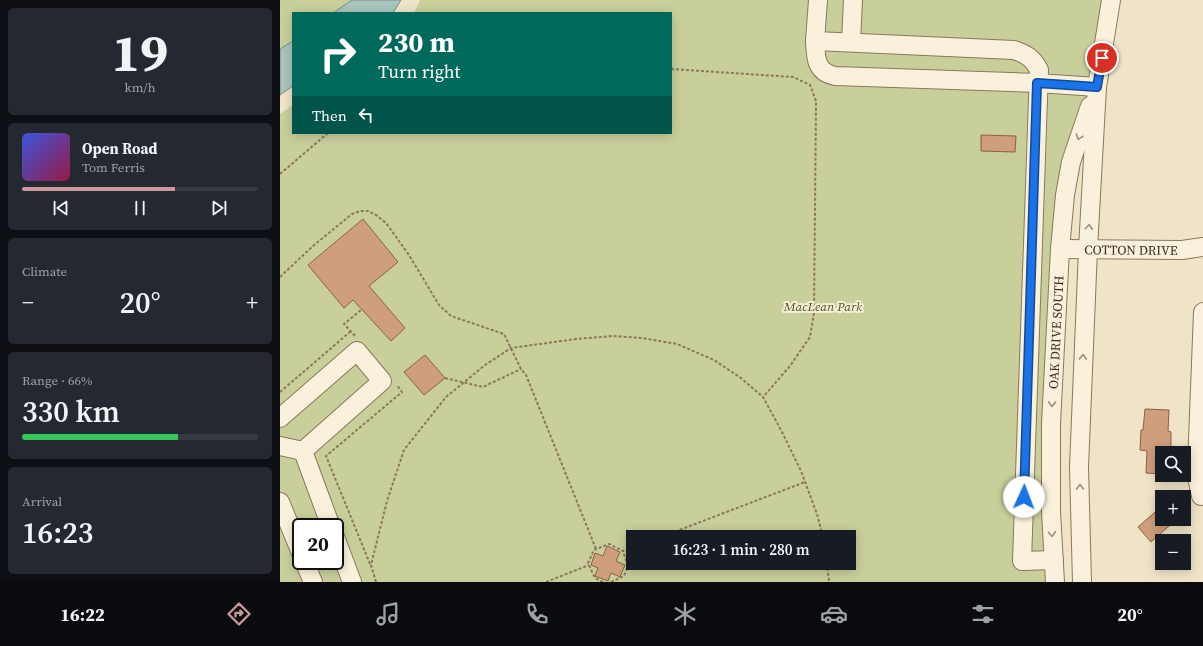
<!DOCTYPE html>
<meta charset="utf-8">
<style>
body{margin:0;font-family:"Source Serif 4",serif;background:#242831;color:#f1f3f6;height:100vh;display:flex;flex-direction:column;font-size:15px;white-space:nowrap}
*{box-sizing:border-box;margin:0}
p{font-size:13px;color:#9ea1a6}
.icon{flex:none;width:22px;height:22px;fill:none;stroke:currentColor;stroke-width:2;stroke-linecap:round;stroke-linejoin:round}
.map{position:relative;flex:1;overflow:hidden}
.sheet{display:flex;flex-direction:column;gap:8px;padding:8px;background:#0d0f14;width:280px}
.sheet>*{flex:none}
.banner{position:absolute;left:12px;top:12px;width:380px;height:122px;border-radius:0px;box-shadow:0 2px 10px #0003;background:#00695c;color:#fff;overflow:hidden}
.tools{position:absolute;left:875px;top:446px;display:grid;gap:8px}
.tools a{display:grid;place-items:center;width:36px;height:36px;border-radius:0px;background:#171b24;box-shadow:0 2px 10px #0003;font-size:20px}
.speed{position:absolute;left:12px;top:518px;display:flex;gap:8px;font-size:20px;font-weight:700;text-align:center}
.speed>*{display:grid;place-content:center;width:52px;height:52px;border-radius:50%;background:#171b24;box-shadow:0 2px 10px #0003;line-height:1}
.speed .limit{border:2px solid #111;border-radius:6px;background:#fff;color:#111}
.pin{position:absolute;display:grid;place-items:center;width:34px;height:34px;color:#fff;margin:-17px;border:2px solid #fff;border-radius:50%;box-shadow:0 1px 4px #0007}
.me{position:absolute;width:44px;margin:-22px;rotate:2deg;stroke-linejoin:round;filter:drop-shadow(0 0 3px #0008)}
.turn{display:flex;align-items:center;gap:14px;height:84px;padding:0 20px;font-size:18px}
.turn .icon{width:52px;height:52px;stroke-width:2.5}
.turn b{display:block;font-size:28px;line-height:34px}
.then{display:flex;align-items:center;height:38px;padding:0 20px;background:#0003;gap:8px;font-size:15px}
.big{font-size:30px;font-weight:600;line-height:1.1}
.sheet .widget{flex:1;display:flex;flex-direction:column;justify-content:center;gap:6px;min-width:0;padding:0 14px;border-radius:6px;background:#242831}
.sheet .dial{align-items:center;gap:0}
.dial b{font-size:52px;line-height:1}
.song{display:flex;align-items:center;gap:12px}
.cover{width:48px;height:48px;border-radius:6px;background:linear-gradient(135deg,hsl(230 70% 55%),hsl(340 70% 35%))}
.played{height:4px;border-radius:2px;background:linear-gradient(90deg,#cc999b 65%,#363941 65%)}
.keys{display:flex;justify-content:space-around;direction:ltr}
.heat{display:flex;justify-content:space-between;align-items:center;font-size:22px;direction:ltr}
.charge{height:6px;border-radius:3px;background:linear-gradient(90deg,#34c759 66%,#363941 0)}
.trip{position:absolute;left:346px;top:530px;width:230px;height:40px;border-radius:0px;background:#171b24;box-shadow:0 2px 10px #0003;font-weight:600;line-height:40px;text-align:center}
.menu{display:flex;height:64px;justify-content:space-around;align-items:center;background:#090b0e;color:#9ea1a6}
.menu .icon{width:28px;height:28px}
.menu .active{color:#cc999b}
.menu b{font-size:18px;color:#f1f3f6}
main{display:flex;flex:1;min-height:0}
.map>svg:first-child{display:block}
.green{fill:#c9cf9b;fill-rule:evenodd}
.water{fill:#a9c4bc;stroke:#6f938a}
.building{fill:#cf9f7d;stroke:#8d5f41}
.lines{fill:none;stroke-linecap:round;stroke-linejoin:round}
.minor-casing{stroke:#8d765c;stroke-width:20}
.path{stroke:#8d765c;stroke-width:2;stroke-dasharray:3 2;stroke-linecap:butt}
.minor{stroke:#faf1dc;stroke-width:18}
.oneway{stroke:#9c907e}
.route-casing{stroke:#114b97;stroke-width:10}
.route{stroke:#1a73e8;stroke-width:7}
.labels{text-anchor:middle;stroke-width:4;stroke-linejoin:round;paint-order:stroke}
.street-label{font-size:13px;fill:#3d2e20;stroke:#f7eed8}
.park-label{font-size:13px;font-style:italic;fill:#4d5a26;stroke:#f7eed8}
</style>
<main>
<section class="sheet">
<div class="widget dial"><b>19</b><p>km/h</p></div>
<div class="widget">
<div class="song"><i class="cover"></i><div><b>Open Road</b><p>Tom Ferris</p></div></div>
<div class="played"></div>
<div class="keys"><svg class="icon" aria-label="previous" viewBox="0 0 24 24"><path d="M18 5L8 12l10 7zM5 5v14"/></svg><svg class="icon" aria-label="pause" viewBox="0 0 24 24"><path d="M8 5v14M16 5v14"/></svg><svg class="icon" aria-label="next" viewBox="0 0 24 24"><path d="M6 5l10 7-10 7zM19 5v14"/></svg></div>
</div>
<div class="widget"><p>Climate</p>
<div class="heat"><a>−</a><b class="big">20°</b><a>+</a></div>
</div>
<div class="widget"><p>Range · 66%</p><b class="big">330 km</b><div class="charge"></div></div>
<div class="widget"><p>Arrival</p><b class="big">16:23</b></div>
</section>
<div class="map">
<svg width="923" height="582" viewBox="0 0 923 582">
<rect width="100%" height="100%" fill="#f0e4c8"/>
<g class="green">
<path d="M 0,0 L 72,0 L 53,13 L 13,13 L 13,41 L 0,49 Z"/>
<path d="M 140,0 L 828,0 L 814,72 L 786,169 L 767,582 L 0,582 L 0,114 L 13,105 L 13,133 L 391,133 L 391,13 L 134,13 ZM 21,527 L 55,527 L 55,561 L 21,561 ZM 353,537 L 569,537 L 569,563 L 353,563 Z"/>
</g>
<g class="water">
<path d="M 72,0 L 121,0 L 113,13 L 53,13 Z"/>
<path d="M 13,41 L 13,86 L 0,95 L 0,49 Z"/>
</g>
<g class="building">
<path d="M 701,135 L 736,136 L 735,152 L 701,151 Z"/>
<path d="M 83,219 L 118,262 L 89,286 L 125,328 L 111,341 L 73,300 L 64,308 L 28,265 Z"/>
<path d="M 145,355 L 165,378 L 144,395 L 124,372 Z"/>
<path d="M 865,409 L 889,410 L 888,431 L 891,432 L 891,452 L 882,451 L 882,474 L 866,473 L 867,451 L 860,450 L 861,430 L 863,430 Z"/>
<path d="M 882,506 L 882,519 L 897,519 L 871,542 L 858,527 Z"/>
<path d="M 327,546 L 340,552 L 336,561 L 345,565 L 340,577 L 331,573 L 328,581 L 315,576 L 318,568 L 311,565 L 315,553 L 323,556 Z"/>
</g>
<g class="lines">
<defs>
<g id="minor">
<path d="M 538,0 L 535,41 L 734,50 C 746,54 753,58 759,70 L 742,561 L 774,560"/>
<path d="M 535,41 C 536,57 535,72 555,76 L 757,83 L 817,87"/>
<path d="M 571,42 L 573,0"/>
<path id="s1" d="M 780,249 L 902,250 L 923,247"/>
<path d="M 0,418 L 77,351 L 102,381 L 23,451 L 51,527"/>
<path d="M 0,446 L 23,451"/>
<path d="M 921,496 L 918,482 L 917,465 L 923,312"/>
<path d="M 0,502 L 21,553"/>
<path d="M 55,537 L 72,582"/>
<path d="M 24,561 L 33,582"/>
<path id="s2" d="M 775,582 L 771,512 L 771,424 L 780,249 L 785,195 L 791,162 L 810,106"/>
<path d="M 802,582 L 799,467 L 808,249 L 817,87 L 831,0"/>
</g>
</defs>
<use href="#minor" class="minor-casing"/>
<g class="path">
<path d="M 391,69 L 513,77 L 530,85 L 536,101 L 534,313 L 530,337 L 510,366 L 483,397"/>
<path d="M 0,174 L 48,133"/>
<path d="M 0,277 L 33,246 L 72,214 L 80,211 L 88,211 L 96,215 L 106,223 L 129,255 L 159,305 L 171,316 L 224,334 L 241,369 L 246,375 L 316,549"/>
<path d="M 75,336 L 64,324 L 81,310"/>
<path d="M 165,378 L 203,387 L 241,369"/>
<path d="M 0,392 L 71,331"/>
<path d="M 381,537 L 525,482"/>
<path d="M 547,563 L 549,582"/>
<path d="M 90,564 L 46,456 L 122,392 L 117,385"/>
<path d="M 96,582 L 91,565 L 107,501 L 124,450 L 166,397 L 205,365 L 231,348 L 296,339 L 333,336 L 362,338 L 397,344 L 434,360 L 461,378 L 483,397 L 502,432 L 521,471 L 537,514 L 543,537"/>
<path d="M 266,582 L 309,565"/>
<path d="M 323,582 L 315,578 L 308,563 L 314,550 L 329,544 L 343,551 L 353,548"/>
<path d="M 331,582 L 344,576 L 348,566 L 343,551"/>
</g>
<use href="#minor" class="minor"/>
</g>
<defs><path id="oneway-chevron" d="M-2-3.5L2.5 0L-2 3.5" fill="none" stroke-width="1.6" stroke-linecap="round" stroke-linejoin="round"/></defs>
<g class="oneway">
<use href="#oneway-chevron" transform="translate(799 137) rotate(109)"/>
<use href="#oneway-chevron" transform="translate(809 227) rotate(-86)"/>
<use href="#oneway-chevron" transform="translate(803 357) rotate(-88)"/>
<use href="#oneway-chevron" transform="translate(772 404) rotate(92)"/>
<use href="#oneway-chevron" transform="translate(800 487) rotate(-91)"/>
<use href="#oneway-chevron" transform="translate(772 534) rotate(86)"/>
</g>
<g class="lines">
<defs>
<path id="route" d="M 744,497 L 757,83 L 817,87 L 822,58"/>
</defs>
<use href="#route" class="route-casing"/>
<use href="#route" class="route"/>
</g>
<g class="labels">
<g class="street-label">
<text dy="5" stroke="none"><textPath href="#s1" startOffset="71">COTTON DRIVE</textPath></text>
<text dy="5" stroke="none"><textPath href="#s2" startOffset="250">OAK DRIVE SOUTH</textPath></text>
</g>
<g class="park-label">
<text x="543" y="311">MacLean Park</text>
</g>
</g>
</svg>
<div class="tools">
<a><svg class="icon" aria-label="search" viewBox="0 0 24 24"><circle cx="10" cy="10" r="6"/><path d="M15 15l6 6"/></svg></a>
<a>+</a>
<a>−</a>
</div>
<div class="speed"><div class="limit">20</div></div>
<div class="pin" style="left:822px;top:58px;background:#d93025"><svg class="icon" aria-label="arrive" viewBox="0 0 24 24"><path d="M6 21V4h12l-3 4 3 4H6"/></svg></div>
<svg class="me" style="left:744px;top:497px" viewBox="-20 -20 40 40"><circle r="19" fill="#fff"/><path d="M0-13L10 11 0 6-10 11z" fill="#1a73e8"/></svg>
<div class="trip">16:23 · 1 min · 280 m</div>
<div class="banner">
<div class="turn"><svg class="icon" aria-label="right" viewBox="0 0 24 24"><path d="M7 20v-9h11M14 6l5 5-5 5"/></svg><div><b>230 m</b>Turn right</div></div>
<div class="then">Then<svg class="icon" aria-label="left" viewBox="0 0 24 24"><path d="M17 20v-9H6M10 6l-5 5 5 5"/></svg></div>
</div>
</div>
</main>
<nav class="menu">
<b>16:22</b>
<svg class="icon active" aria-label="directions" viewBox="0 0 24 24"><path d="M12 3l9 9-9 9-9-9zM9 14v-3h6M13 9l2 2-2 2"/></svg>
<svg class="icon" aria-label="music" viewBox="0 0 24 24"><path d="M9 18V5l10-2v13"/><circle cx="6" cy="18" r="3"/><circle cx="16" cy="16" r="3"/></svg>
<svg class="icon" aria-label="phone" viewBox="0 0 24 24"><path d="M5 4h4l2 5-3 2q2 4 5 5l2-3 5 2v4C11 20 4 13 5 4z"/></svg>
<svg class="icon" aria-label="climate" viewBox="0 0 24 24"><path d="M12 3v18M4 7l16 10M4 17L20 7"/></svg>
<svg class="icon" aria-label="car" viewBox="0 0 24 24"><path d="M5 17H2v-5l4-1 3-4h7l3 4 3 1v5h-3M9 17h6M6 11h13"/><circle cx="7" cy="17" r="2"/><circle cx="17" cy="17" r="2"/></svg>
<svg class="icon" aria-label="filters" viewBox="0 0 24 24"><path d="M4 7h16M4 17h16"/><circle cx="9" cy="7" r="2"/><circle cx="15" cy="17" r="2"/></svg>
<b>20°</b>
</nav>
